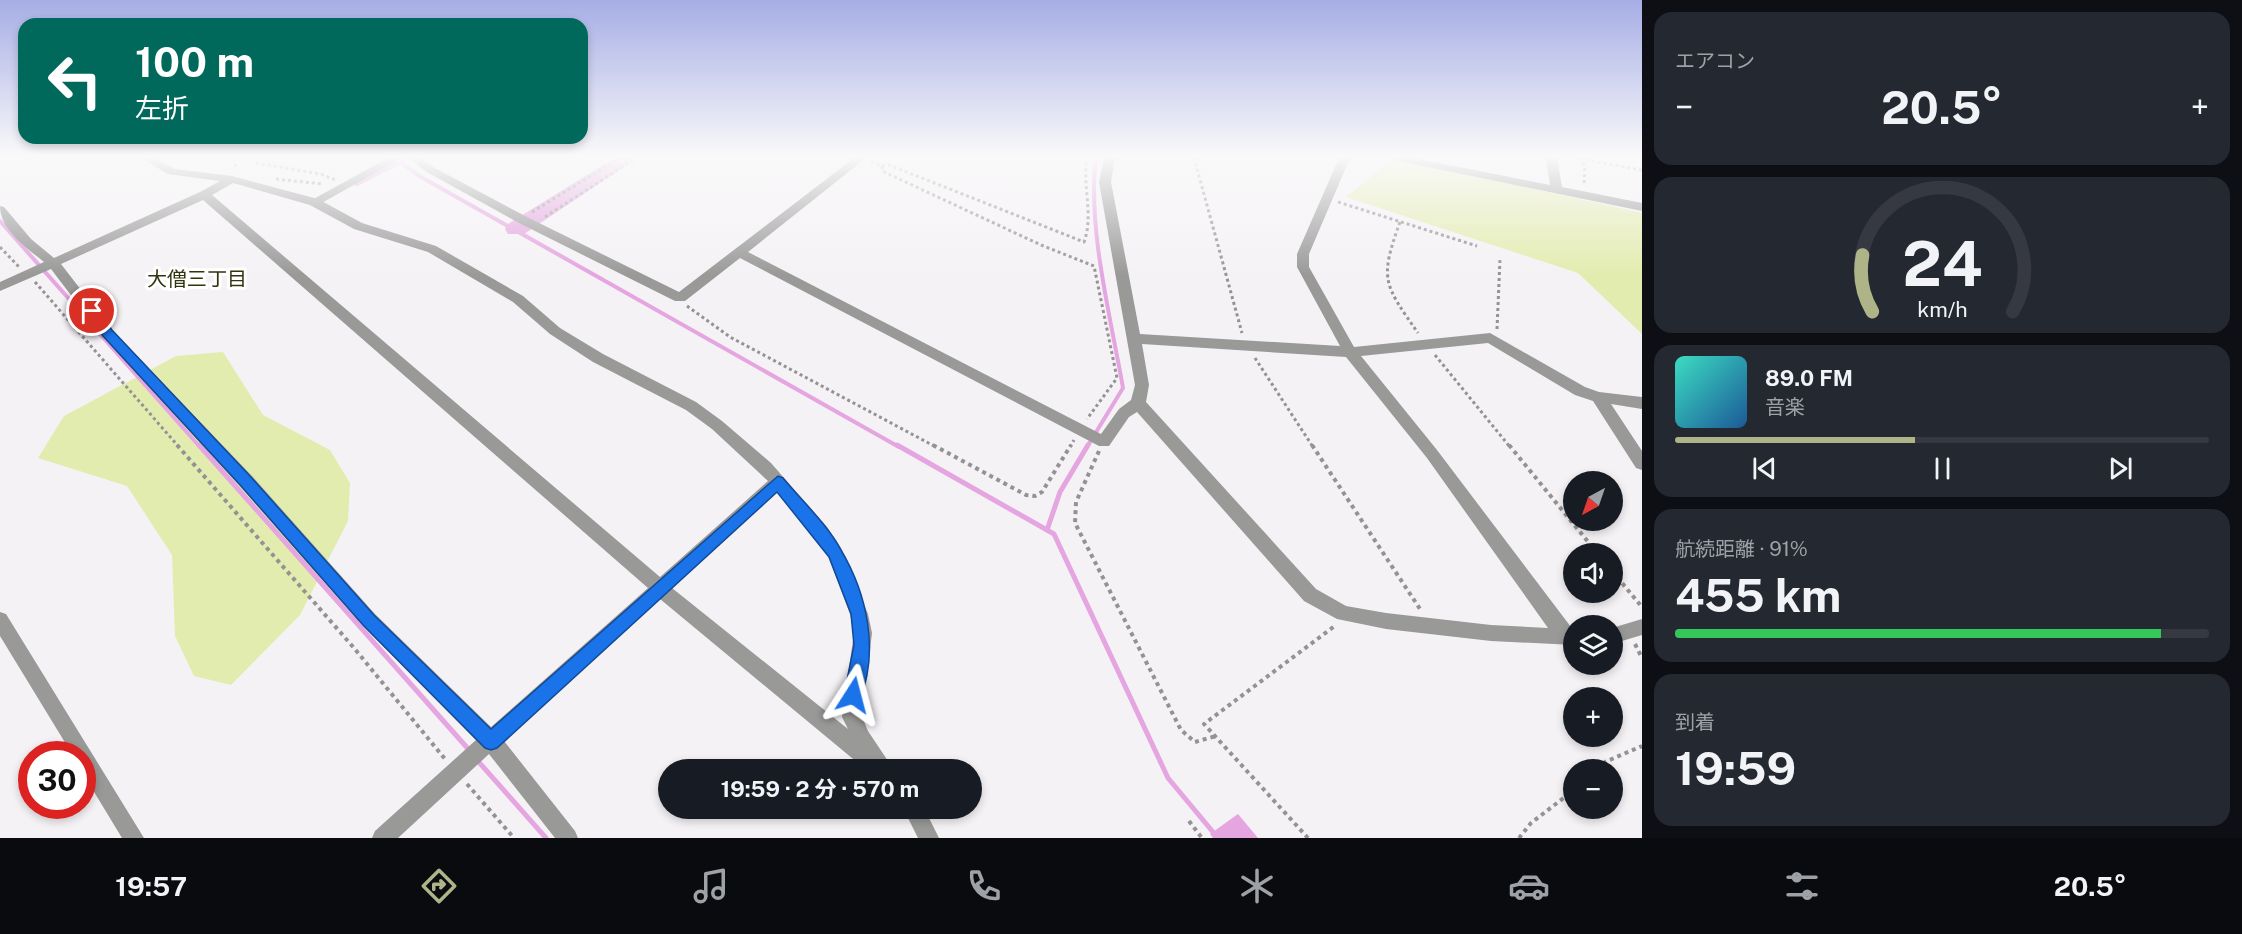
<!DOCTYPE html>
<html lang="ja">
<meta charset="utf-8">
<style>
body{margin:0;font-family:"Public Sans","Noto Sans JP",sans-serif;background:#242831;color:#f1f3f6;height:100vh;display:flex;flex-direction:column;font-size:22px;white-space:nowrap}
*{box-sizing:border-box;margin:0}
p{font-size:20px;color:#9ea1a6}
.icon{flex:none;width:33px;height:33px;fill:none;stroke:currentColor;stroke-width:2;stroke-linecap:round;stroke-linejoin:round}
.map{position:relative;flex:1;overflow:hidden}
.drawer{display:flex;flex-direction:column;gap:12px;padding:12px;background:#0d0f14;width:600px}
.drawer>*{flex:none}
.banner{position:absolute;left:18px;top:18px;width:570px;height:126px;border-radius:18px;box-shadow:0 3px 9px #0003;background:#00695c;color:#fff;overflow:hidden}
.needle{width:39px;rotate:220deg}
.buttons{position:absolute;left:1563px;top:471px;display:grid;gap:12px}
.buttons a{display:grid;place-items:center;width:60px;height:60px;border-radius:50%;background:#171b24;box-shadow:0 3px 9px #0003;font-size:30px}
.speed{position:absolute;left:18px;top:741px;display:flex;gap:12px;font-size:30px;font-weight:700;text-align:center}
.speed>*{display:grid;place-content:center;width:78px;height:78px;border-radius:50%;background:#171b24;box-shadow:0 3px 9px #0003;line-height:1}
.speed .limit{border:9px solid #d22;background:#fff;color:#111}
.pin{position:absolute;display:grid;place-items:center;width:51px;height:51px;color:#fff;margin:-26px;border:3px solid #fff;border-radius:50%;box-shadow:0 2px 6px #0007}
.me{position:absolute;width:66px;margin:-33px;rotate:9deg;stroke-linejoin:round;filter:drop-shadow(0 0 4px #0008)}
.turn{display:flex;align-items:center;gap:21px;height:126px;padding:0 18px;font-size:27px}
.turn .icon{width:78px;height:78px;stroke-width:2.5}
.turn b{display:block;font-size:42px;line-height:51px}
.big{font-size:45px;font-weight:700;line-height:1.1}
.drawer .card{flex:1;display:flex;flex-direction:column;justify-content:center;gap:9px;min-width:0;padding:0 21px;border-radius:18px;background:#242831}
.drawer .dial{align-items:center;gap:0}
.dial svg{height:156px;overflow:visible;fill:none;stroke:#363941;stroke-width:7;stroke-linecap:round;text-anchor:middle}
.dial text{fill:#f1f3f6;stroke:none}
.song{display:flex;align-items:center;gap:18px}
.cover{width:72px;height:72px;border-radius:9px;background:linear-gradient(135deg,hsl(170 70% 55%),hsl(210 70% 35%))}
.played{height:6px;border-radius:3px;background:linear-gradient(90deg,#aeb388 45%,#363941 45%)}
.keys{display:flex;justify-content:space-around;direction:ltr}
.heat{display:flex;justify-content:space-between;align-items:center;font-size:33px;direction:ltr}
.charge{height:9px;border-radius:4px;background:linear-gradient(90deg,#34c759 91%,#363941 0)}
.trip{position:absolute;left:658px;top:759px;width:324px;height:60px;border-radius:30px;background:#171b24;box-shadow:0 3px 9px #0003;font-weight:700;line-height:60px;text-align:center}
.dock{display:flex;height:96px;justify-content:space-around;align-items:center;background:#090b0e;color:#9ea1a6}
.dock .icon{width:42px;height:42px}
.dock .on{color:#aeb388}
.dock b{font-size:27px;color:#f1f3f6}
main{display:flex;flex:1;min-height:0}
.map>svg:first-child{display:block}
.green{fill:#e3ecaf}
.water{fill:#e4a5e0}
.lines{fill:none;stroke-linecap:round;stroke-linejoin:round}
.stream-far1{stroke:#e4a5e0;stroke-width:4}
.stream{stroke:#e4a5e0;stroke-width:5}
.river{fill:#e4a5e0;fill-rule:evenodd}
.path-far1{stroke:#949294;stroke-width:3;stroke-dasharray:3 3;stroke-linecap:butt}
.path{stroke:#949294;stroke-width:4;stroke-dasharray:4 4;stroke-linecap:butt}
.minor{fill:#999998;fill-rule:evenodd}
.tertiary{fill:#999998;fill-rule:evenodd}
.route{fill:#1a73e8;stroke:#114b97;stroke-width:1.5}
.labels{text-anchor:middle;stroke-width:6;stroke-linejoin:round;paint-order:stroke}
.neighbourhood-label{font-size:20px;fill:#31350d;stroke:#fff}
</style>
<main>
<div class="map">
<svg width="1642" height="838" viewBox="0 0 1642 838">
<rect width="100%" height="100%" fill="#f5f2f5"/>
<g class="green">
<path d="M 1394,158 L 1642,213 L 1642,334 L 1578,273 L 1346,197 Z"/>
<path d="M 223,352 L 263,415 L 330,450 L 350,483 L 348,521 L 300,615 L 231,685 L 194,676 L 175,636 L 172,555 L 127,486 L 38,458 L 64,416 L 176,356 Z"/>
</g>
<path class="water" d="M 1238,814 L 1258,838 L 1213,838 L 1210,834 Z"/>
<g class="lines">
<g class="stream-far1">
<path d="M 357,184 L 400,162 L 421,177 L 899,447"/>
<path d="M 0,221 L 200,447"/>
<path d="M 1087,447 L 1123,388 C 1111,319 1087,227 1096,158"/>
</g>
<g class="stream">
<path d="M 199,445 L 470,751"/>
<path d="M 897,445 L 1054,534 L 1168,778 L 1218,838"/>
<path d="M 1047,530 L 1060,492 L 1088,445"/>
<path d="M 477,760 L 546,838"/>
</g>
<path class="river" d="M 614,158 L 637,158 L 524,234 L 508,234 L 505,229 L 508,224 Z"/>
<g class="path-far1">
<path d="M 235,158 L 236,170"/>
<path d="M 252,158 L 257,163 L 321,174 L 335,180"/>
<path d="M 1200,158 L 1196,165 L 1242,333"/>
<path d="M 1579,158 L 1585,166 L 1584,184"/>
<path d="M 1580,159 L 1642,170"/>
<path d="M 871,162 L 882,166 L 882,171 L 1041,245 L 1094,266 L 1117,378 L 1087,419"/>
<path d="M 882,166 L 889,165 L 1084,242 C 1094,215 1082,186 1087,158"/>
<path d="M 276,179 L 323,184"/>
<path d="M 1338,202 L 1477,246"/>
<path d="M 532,212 L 620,158"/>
<path d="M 545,217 L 636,158"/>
<path d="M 1400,222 C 1379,280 1384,284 1418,333"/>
<path d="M 0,247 L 19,267"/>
<path d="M 35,282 L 179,447"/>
<path d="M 687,306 L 730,337 L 936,447"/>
<path d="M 1497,329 L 1500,259"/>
<path d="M 1435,355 L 1510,447"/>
<path d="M 1255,358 L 1313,447"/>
<path d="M 1070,447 L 1074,440"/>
</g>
<g class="path">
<path d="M 177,445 L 354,648 L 445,759"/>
<path d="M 933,445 L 1026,495 L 1035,496 L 1042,492 L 1071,445"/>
<path d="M 1312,445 L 1420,609"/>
<path d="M 1509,445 L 1598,554"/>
<path d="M 1099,451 L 1076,502 L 1075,523 L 1181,730 L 1195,742 L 1216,736"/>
<path d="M 1612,571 L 1642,607"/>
<path d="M 1635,644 L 1642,658"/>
<path d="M 1598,770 L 1605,762 L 1642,746"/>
<path d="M 467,784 L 514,838"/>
<path d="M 1189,821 L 1202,838"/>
<path d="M 1308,838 L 1204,724 L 1336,625"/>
<path d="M 1519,838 L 1531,823 L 1574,790"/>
</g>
<g class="minor">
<path d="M 141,158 L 154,158 L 175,169 L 232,176 L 318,199 L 362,223 L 436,246 L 523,296 L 560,328 L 603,354 L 696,402 L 722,421 L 771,463 L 827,527 L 841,548 L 868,614 L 872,633 L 862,717 L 868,731 L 894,770 L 864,768 L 660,599 L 504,741 L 575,831 L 578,838 L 555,838 L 489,754 L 398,838 L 372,838 L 375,831 L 476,740 L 363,626 L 240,486 L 102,336 L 51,269 L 0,291 L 0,282 L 44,262 C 27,248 0,230 0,206 L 4,207 L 31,239 L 54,258 L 200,192 L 220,181 L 168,174 ZM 233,183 L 310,205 L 354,229 L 428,252 L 513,302 L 550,334 L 593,362 L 686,410 L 712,429 L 768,481 L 660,577 L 212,195 ZM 203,200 L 648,588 L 491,727 L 375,614 L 252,476 L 112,330 L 61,264 ZM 777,492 L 815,537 L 828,556 L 850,614 L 854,633 L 842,717 L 848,729 L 672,588 Z"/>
<path d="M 409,158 L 421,158 L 433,167 L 527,217 L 679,292 L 854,158 L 866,158 L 748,252 L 1101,434 L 1119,409 L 1131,400 L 1135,385 L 1099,182 L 1104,158 L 1115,158 L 1111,182 L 1140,334 L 1340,346 L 1297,267 L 1297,254 L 1339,158 L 1350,158 L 1309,254 L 1309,267 L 1354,347 L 1490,333 L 1585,387 L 1599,392 L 1642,397 L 1642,409 L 1611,404 L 1642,451 L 1642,470 L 1636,468 L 1593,401 L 1575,395 L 1488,343 L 1361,356 L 1437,450 L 1574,631 L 1574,645 L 1491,641 L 1386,629 L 1337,619 L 1304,601 L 1137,412 L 1129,417 L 1109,446 L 1099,446 L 740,258 L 685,301 L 675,301 L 519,223 L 425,171 ZM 1142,344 L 1346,357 L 1427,458 L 1548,628 L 1491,625 L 1386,613 L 1346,606 L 1316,589 L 1146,402 L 1149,385 Z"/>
<path d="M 1393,158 L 1414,158 L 1550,185 L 1546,158 L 1557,158 L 1562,187 L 1642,203 L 1642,211 L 1399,161 Z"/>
<path d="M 0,612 L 6,614 L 144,838 L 122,838 L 82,772 L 82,754 L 72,754 L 0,636 Z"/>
<path d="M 1642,619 L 1642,635 L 1612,644 L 1612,628 Z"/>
<path d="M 903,808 L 924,808 L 939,838 L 918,838 Z"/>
</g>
<path class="tertiary" d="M 388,158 L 402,158 L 318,205 L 314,206 L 308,202 Z"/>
</g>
<linearGradient id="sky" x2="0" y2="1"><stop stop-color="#a6aee5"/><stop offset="0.57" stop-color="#faf9fa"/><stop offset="1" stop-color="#faf9fa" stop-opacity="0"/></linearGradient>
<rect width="1642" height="275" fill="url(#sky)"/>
<path class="route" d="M 92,307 L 96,308 L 112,330 L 251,477 L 374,615 L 491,729 L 778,476 L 783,478 C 802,501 827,524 841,550 C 867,594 880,652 859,701 L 853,703 L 847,701 L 844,695 L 854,645 L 851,614 L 829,557 L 777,492 L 497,748 L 491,750 L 485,748 L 363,625 L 241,486 L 103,336 L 86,311 Z"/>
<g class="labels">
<g class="neighbourhood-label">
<text x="197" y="286">大僧三丁目</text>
</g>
</g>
</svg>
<div class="buttons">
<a><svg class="needle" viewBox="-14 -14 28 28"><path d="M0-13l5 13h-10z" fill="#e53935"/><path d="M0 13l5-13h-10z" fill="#9ea1a6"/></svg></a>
<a><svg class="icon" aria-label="sound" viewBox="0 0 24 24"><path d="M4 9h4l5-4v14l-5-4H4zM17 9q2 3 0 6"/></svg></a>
<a><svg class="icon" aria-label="layers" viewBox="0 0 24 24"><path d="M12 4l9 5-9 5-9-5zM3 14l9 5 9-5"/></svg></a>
<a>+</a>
<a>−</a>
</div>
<div class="speed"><div class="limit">30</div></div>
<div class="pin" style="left:92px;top:311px;background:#d93025"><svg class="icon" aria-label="arrive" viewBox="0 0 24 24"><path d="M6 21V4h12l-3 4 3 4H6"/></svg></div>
<svg class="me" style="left:853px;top:695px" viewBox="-20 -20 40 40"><path d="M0-17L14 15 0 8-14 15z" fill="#1a73e8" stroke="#fff" stroke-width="4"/></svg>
<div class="trip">19:59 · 2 分 · 570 m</div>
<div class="banner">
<div class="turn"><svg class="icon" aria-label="left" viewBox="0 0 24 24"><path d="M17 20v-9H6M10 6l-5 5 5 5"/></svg><div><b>100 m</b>左折</div></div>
</div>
</div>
<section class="drawer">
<div class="card"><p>エアコン</p>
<div class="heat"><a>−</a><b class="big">20.5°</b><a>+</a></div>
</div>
<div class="card dial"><svg viewBox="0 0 100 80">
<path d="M14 69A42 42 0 1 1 86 69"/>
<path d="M14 69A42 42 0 0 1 9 40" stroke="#aeb388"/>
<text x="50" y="56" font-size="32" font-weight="700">24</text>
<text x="50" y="72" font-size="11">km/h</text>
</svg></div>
<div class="card">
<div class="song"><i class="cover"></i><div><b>89.0 FM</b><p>音楽</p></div></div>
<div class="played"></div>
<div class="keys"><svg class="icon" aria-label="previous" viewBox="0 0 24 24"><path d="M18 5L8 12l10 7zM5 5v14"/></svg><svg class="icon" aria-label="pause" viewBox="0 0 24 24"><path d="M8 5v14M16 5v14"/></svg><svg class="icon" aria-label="next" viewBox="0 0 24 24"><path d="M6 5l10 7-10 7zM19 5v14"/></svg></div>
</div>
<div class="card"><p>航続距離 · 91%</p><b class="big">455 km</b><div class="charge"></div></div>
<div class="card"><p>到着</p><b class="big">19:59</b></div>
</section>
</main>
<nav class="dock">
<b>19:57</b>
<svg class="icon on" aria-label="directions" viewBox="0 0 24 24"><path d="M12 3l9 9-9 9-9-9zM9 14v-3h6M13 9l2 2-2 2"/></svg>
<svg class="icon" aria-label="music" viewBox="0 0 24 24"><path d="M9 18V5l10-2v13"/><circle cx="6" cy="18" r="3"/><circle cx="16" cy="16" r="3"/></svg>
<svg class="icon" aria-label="phone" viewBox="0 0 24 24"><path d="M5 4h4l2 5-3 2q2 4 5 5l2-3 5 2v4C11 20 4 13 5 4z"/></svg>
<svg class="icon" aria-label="climate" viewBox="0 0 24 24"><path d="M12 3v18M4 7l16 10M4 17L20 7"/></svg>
<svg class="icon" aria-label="car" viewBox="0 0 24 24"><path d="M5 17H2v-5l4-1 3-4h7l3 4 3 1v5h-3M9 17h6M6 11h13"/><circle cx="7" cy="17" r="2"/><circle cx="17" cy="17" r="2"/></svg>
<svg class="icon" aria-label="filters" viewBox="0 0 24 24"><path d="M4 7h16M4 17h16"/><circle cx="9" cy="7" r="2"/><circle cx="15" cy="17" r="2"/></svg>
<b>20.5°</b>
</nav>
